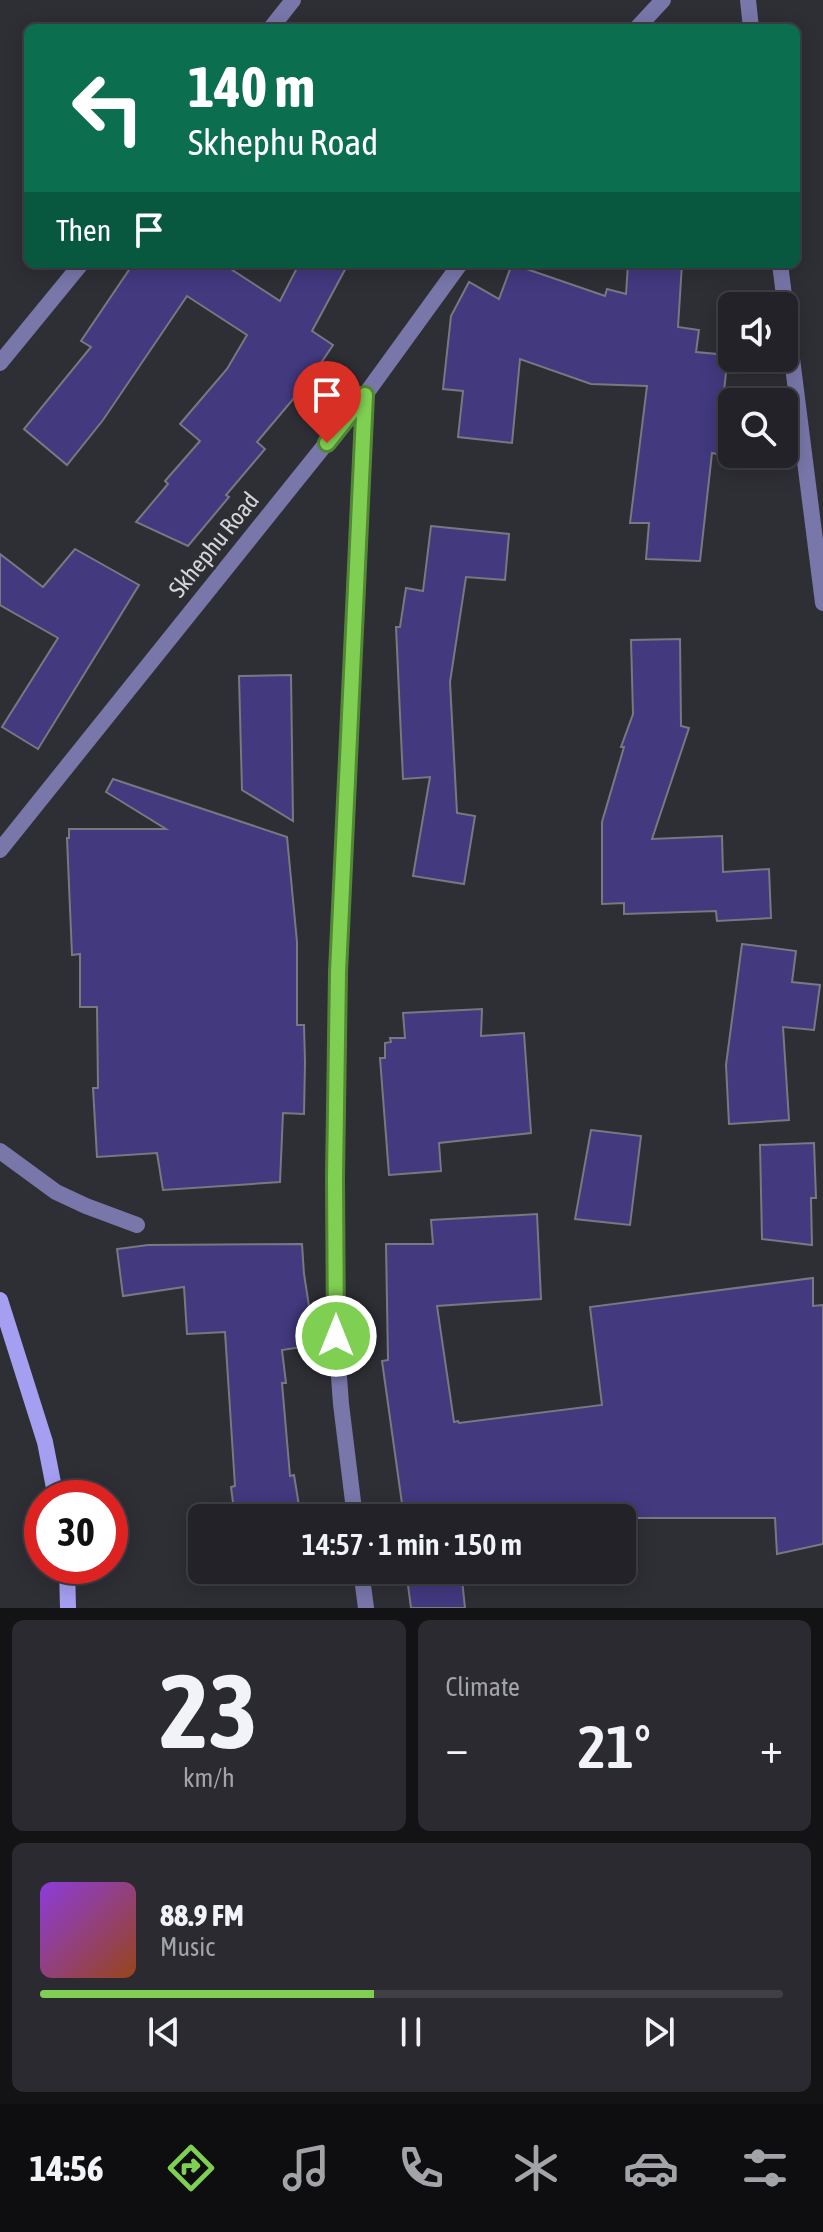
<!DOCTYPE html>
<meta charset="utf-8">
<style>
body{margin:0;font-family:"Asap Condensed",sans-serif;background:#2a2a30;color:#f1f3f6;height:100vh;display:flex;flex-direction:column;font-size:30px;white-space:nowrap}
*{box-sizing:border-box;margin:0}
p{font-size:26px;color:#a2a4a8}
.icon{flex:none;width:44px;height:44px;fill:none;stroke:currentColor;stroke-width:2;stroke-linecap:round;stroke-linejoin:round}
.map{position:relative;height:1608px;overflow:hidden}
.sheet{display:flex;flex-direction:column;gap:12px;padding:12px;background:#131316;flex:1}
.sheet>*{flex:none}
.banner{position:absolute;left:24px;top:24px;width:776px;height:244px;border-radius:12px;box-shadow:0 4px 20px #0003,0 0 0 2px #3f3f45;background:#0b6e4f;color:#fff;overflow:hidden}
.buttons{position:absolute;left:718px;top:292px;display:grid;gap:16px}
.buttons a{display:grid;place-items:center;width:80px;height:80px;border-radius:12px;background:#222228;box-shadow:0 4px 20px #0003,0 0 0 2px #3f3f45;font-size:40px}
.speed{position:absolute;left:24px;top:1480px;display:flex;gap:16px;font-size:40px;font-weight:700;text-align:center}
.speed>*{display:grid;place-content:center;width:104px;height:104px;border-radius:50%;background:#222228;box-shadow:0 4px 20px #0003,0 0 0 2px #3f3f45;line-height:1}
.speed .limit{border:12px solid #d22;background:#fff;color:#111}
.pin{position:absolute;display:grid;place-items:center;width:68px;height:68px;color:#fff;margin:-82px -34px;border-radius:50% 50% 50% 0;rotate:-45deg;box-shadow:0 0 8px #0007}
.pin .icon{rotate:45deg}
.me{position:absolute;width:88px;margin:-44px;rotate:0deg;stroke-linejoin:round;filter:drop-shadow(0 0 6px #0008)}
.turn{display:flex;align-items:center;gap:28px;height:168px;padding:0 32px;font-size:36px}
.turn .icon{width:104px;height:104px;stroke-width:2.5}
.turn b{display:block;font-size:56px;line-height:68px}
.then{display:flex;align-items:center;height:76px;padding:0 32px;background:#0003;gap:16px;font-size:30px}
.big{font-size:60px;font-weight:600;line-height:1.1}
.sheet .card{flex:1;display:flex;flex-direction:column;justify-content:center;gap:12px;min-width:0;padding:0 28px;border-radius:12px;background:#2a2a30}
.sheet .dial{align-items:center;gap:0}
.dial b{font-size:104px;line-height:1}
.song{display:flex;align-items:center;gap:24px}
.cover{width:96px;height:96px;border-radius:12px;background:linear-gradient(135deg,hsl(270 70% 55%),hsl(20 70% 35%))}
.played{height:8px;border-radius:4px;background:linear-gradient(90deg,#7fd052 45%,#3f3f45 45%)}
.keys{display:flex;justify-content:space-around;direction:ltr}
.heat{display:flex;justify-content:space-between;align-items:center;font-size:44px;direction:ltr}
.sheet .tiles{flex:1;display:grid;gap:12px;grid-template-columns:1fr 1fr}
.card:last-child{grid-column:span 2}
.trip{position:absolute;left:188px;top:1504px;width:448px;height:80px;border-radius:12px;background:#222228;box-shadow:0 4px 20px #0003,0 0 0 2px #3f3f45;font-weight:600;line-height:80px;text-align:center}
.menu{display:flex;height:128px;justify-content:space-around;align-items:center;background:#0e0e10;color:#a2a4a8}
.menu .icon{width:56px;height:56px}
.menu .active{color:#7fd052}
.menu b{font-size:36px;color:#f1f3f6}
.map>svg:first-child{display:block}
.building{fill:#42397f;stroke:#787880;stroke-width:2}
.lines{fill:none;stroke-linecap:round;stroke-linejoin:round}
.lane{stroke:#7977aa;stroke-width:16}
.street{stroke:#7977aa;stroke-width:16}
.secondary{stroke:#a49ff1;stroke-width:16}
.route-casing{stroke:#538735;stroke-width:20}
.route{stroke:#7fd052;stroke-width:14}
.labels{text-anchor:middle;stroke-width:6;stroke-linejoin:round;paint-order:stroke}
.street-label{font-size:24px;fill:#d5d5d9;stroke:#2e2e35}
</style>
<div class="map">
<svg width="823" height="1608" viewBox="0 0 823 1608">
<rect width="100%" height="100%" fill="#2e2e35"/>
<g class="building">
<path d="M 133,264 L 223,264 L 280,301 L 299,264 L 348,264 L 312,331 L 333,345 L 311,378 L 257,442 L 265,449 L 226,495 L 229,497 L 188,546 L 136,522 L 168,484 L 165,481 L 200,441 L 180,424 L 227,369 L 247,335 L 187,296 L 103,420 L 67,465 L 24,429 L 91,347 L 81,341 Z"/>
<path d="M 512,264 L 605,296 L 607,289 L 626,294 L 628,264 L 682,264 L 678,327 L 699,330 L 696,352 L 728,355 L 717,454 L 712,453 L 700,561 L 646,559 L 649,523 L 630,523 L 647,386 L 591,384 L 520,359 L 512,443 L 458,437 L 463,391 L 443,389 L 451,316 L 469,282 L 499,299 Z"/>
<path d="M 431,526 L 509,534 L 505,580 L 466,577 L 450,682 L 457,813 L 475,816 L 464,884 L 413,876 L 430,777 L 403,779 L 396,627 L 400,627 L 406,588 L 423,591 Z"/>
<path d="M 75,549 L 139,585 L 38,749 L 2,727 L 58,638 L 0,605 L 0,554 L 43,587 Z"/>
<path d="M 680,639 L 681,726 L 689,728 L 652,839 L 722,836 L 723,872 L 769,869 L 771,918 L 717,921 L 716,911 L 624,914 L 624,903 L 602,904 L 602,822 L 624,747 L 621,747 L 633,714 L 631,640 Z"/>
<path d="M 291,675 L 293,821 L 242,790 L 239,676 Z"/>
<path d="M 113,779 L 287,837 L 297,942 L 297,1025 L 304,1025 L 305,1062 L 304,1114 L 283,1113 L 280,1182 L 163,1190 L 157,1153 L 97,1157 L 93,1088 L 98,1088 L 97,1007 L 80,1007 L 80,954 L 72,955 L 67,838 L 69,838 L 69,829 L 166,829 L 106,792 Z"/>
<path d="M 742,944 L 796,951 L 792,982 L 820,985 L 814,1030 L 783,1027 L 789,1120 L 729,1124 L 726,1065 Z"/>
<path d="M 482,1009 L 481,1036 L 524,1033 L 531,1133 L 439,1143 L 441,1171 L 389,1175 L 380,1058 L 385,1058 L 385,1043 L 391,1042 L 390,1038 L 405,1038 L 403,1013 Z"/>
<path d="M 591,1130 L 641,1136 L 630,1225 L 575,1219 Z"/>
<path d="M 814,1143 L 816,1198 L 811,1198 L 812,1245 L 762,1239 L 760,1145 Z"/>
<path d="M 537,1214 L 541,1299 L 437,1306 L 454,1422 L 458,1421 L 459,1423 L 602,1405 L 590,1307 L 813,1278 L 813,1306 L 823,1305 L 823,1544 L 777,1554 L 775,1518 L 404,1518 L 382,1361 L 388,1360 L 386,1244 L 433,1244 L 431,1220 Z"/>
<path d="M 302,1244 L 304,1274 L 315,1345 L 282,1350 L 286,1383 L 282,1383 L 290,1476 L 294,1475 L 301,1518 L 235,1518 L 231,1487 L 235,1486 L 225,1332 L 187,1334 L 184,1287 L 123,1296 L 117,1249 L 148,1245 Z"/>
<path d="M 406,1570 L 461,1570 L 465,1608 L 411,1608 Z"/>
</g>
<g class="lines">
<path class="lane" d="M 0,1151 L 56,1192 L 86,1206 L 137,1225"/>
<g class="street">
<path d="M 748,0 L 751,28"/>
<path d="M 271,28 L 293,0"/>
<path d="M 637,28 L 663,0"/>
<path d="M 780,264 L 823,603"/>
<path d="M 0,363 L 81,264"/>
<path d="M 0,850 L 365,395 L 460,264"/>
<path d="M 355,1518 L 341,1404 L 336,1336 L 335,1178 L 338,972 L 365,395"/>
<path d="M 361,1570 L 366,1608"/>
</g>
<g class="secondary">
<path d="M 0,1300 L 45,1442 L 56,1498"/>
<path d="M 67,1566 L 68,1608"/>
</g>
</g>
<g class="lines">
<defs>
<path id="route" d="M 327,443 L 365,395 L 338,972 L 335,1178 L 336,1336"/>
</defs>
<use href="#route" class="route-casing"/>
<use href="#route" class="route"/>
</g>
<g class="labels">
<g class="street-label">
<text transform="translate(214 545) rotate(-51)" y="8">Skhephu Road</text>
</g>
</g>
</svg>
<div class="buttons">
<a><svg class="icon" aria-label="sound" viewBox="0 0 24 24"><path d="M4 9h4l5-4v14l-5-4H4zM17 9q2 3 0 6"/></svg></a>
<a><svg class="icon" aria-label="search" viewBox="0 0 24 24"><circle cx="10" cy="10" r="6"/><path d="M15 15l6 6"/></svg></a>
</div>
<div class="speed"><div class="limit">30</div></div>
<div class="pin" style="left:327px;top:443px;background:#d93025"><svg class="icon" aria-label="arrive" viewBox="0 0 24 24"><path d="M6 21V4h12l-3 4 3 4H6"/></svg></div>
<svg class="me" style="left:336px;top:1336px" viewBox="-20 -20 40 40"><circle r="17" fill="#7fd052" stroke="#fff" stroke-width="3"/><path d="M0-11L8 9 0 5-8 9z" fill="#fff"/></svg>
<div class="trip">14:57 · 1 min · 150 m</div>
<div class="banner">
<div class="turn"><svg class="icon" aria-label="left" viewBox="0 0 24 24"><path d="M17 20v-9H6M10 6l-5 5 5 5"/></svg><div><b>140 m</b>Skhephu Road</div></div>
<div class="then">Then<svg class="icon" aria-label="arrive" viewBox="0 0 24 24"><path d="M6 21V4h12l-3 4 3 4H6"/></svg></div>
</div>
</div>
<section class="sheet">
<div class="tiles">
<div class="card dial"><b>23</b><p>km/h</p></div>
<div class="card"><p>Climate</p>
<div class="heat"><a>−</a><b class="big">21°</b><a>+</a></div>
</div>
<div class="card">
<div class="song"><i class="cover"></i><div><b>88.9 FM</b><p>Music</p></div></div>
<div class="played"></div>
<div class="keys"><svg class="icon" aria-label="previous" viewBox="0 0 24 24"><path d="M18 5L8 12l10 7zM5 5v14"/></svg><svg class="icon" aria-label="pause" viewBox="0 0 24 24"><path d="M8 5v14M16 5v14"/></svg><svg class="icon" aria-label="next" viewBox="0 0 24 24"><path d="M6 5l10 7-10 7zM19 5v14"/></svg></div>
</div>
</div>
</section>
<nav class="menu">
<b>14:56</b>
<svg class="icon active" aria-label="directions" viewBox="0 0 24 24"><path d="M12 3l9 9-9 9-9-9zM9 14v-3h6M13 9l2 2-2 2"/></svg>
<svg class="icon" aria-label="music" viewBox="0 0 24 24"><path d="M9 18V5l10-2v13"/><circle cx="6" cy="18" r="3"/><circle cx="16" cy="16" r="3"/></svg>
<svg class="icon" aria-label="phone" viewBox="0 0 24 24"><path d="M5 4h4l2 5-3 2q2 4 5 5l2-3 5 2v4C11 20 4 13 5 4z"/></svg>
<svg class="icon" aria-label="climate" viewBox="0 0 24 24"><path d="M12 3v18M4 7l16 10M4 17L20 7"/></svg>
<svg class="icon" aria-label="car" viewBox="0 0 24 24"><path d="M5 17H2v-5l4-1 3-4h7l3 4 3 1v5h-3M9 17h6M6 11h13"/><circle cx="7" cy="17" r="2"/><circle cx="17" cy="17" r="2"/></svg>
<svg class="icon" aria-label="filters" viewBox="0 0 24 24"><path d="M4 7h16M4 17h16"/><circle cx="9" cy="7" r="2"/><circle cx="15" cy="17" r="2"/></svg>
</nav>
